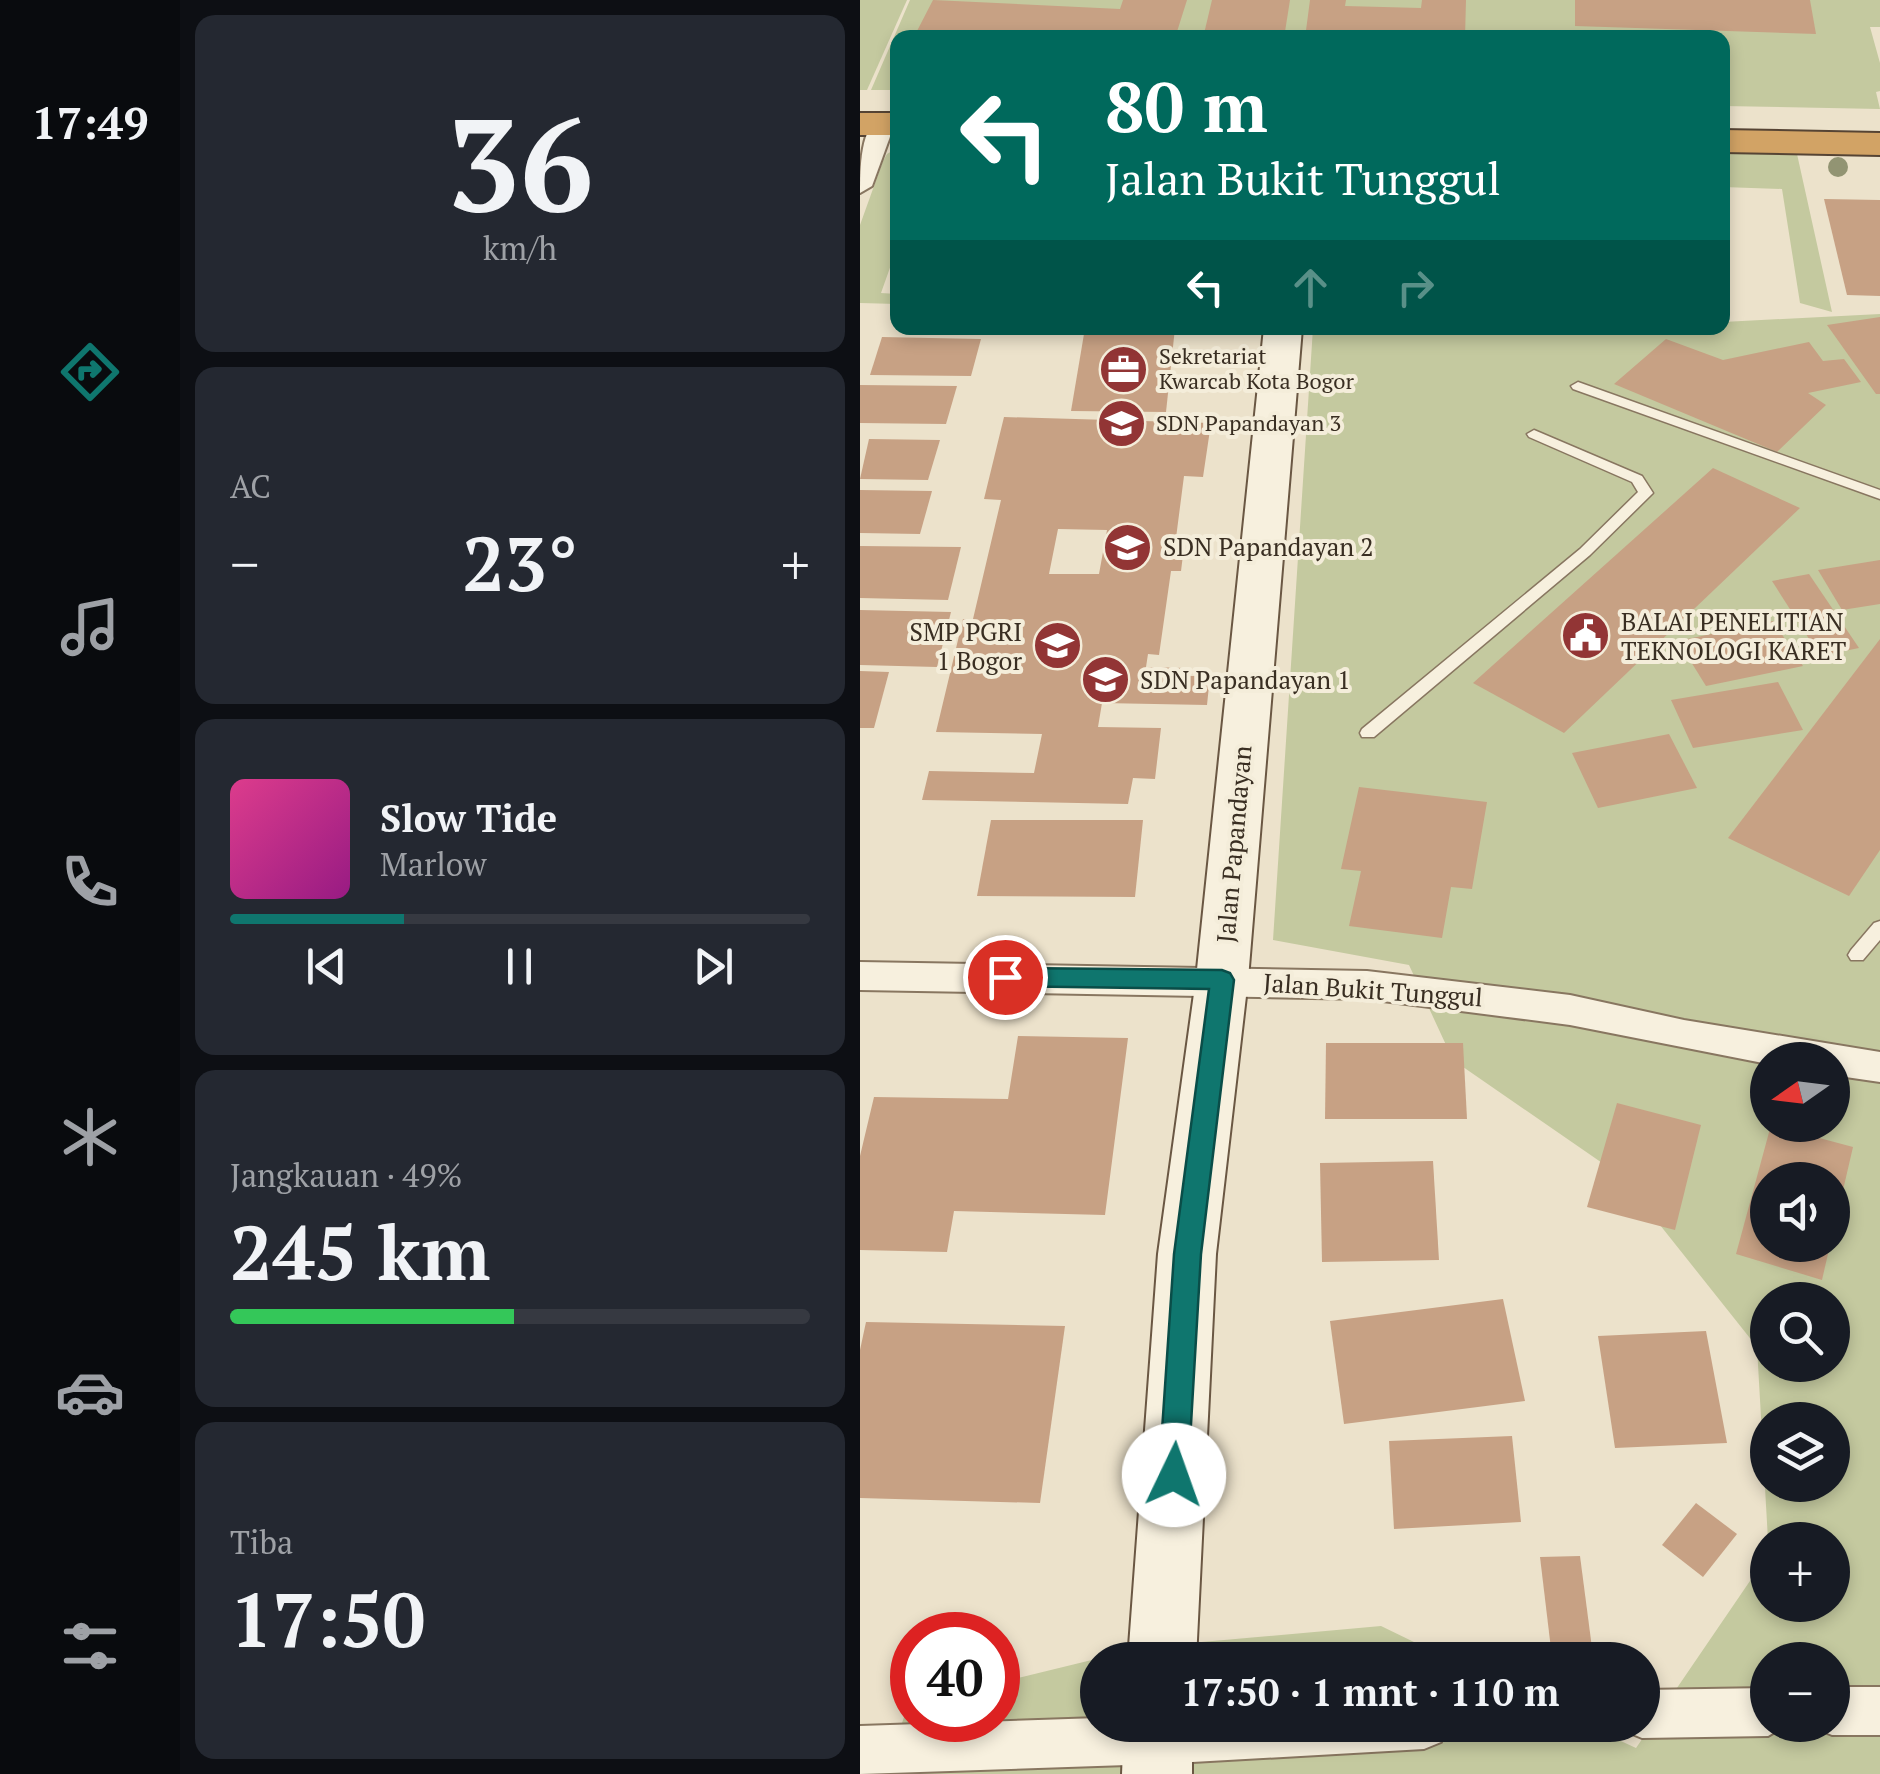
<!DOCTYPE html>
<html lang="id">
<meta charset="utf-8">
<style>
body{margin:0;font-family:"PT Serif",serif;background:#242831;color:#f1f3f6;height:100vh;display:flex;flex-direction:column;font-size:38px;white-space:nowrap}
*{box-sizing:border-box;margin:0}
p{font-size:32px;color:#9ea1a6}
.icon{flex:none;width:55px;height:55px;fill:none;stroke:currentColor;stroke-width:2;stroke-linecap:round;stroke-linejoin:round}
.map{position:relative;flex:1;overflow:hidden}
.details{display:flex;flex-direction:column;gap:15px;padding:15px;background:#0d0f14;width:680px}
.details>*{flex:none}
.hud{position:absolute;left:30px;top:30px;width:840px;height:305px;border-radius:20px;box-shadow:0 5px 15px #0003;background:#00695c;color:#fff;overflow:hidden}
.needle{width:65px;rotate:256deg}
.buttons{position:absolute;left:890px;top:1042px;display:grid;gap:20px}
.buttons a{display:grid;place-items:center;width:100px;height:100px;border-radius:50%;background:#171b24;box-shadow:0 5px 15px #0003;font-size:50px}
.speed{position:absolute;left:30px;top:1612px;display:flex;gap:20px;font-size:50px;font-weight:700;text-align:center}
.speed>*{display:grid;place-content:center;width:130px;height:130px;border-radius:50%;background:#171b24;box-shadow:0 5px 15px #0003;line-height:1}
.speed .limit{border:15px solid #d22;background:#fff;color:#111}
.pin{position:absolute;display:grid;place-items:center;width:85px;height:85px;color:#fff;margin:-42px;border:5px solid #fff;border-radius:50%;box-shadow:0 2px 10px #0007}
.me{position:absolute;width:110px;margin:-55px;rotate:3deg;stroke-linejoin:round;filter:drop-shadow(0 0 8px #0008)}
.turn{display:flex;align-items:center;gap:35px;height:210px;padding:0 50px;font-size:45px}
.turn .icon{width:130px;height:130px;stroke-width:2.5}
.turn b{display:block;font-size:70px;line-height:85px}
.lanes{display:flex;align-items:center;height:95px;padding:0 50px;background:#0003;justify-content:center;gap:50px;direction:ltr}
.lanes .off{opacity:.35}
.big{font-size:75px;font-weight:600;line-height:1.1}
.details .widget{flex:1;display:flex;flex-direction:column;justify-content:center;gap:15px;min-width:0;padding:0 35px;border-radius:20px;background:#242831}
.details .dial{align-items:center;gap:0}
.dial b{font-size:130px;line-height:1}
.song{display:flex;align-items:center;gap:30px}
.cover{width:120px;height:120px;border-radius:15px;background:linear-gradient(135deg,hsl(330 70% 55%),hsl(310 70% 35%))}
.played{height:10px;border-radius:5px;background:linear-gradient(90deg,#0f766e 30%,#363941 30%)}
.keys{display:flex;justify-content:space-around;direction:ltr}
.heat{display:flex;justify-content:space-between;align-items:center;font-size:55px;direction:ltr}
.charge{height:15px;border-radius:8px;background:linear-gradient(90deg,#34c759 49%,#363941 0)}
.trip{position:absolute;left:220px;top:1642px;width:580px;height:100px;border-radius:50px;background:#171b24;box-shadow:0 5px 15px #0003;font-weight:600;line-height:100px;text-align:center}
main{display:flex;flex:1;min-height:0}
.tabs{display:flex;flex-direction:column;width:180px;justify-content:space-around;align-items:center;background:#090b0e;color:#9ea1a6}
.tabs .icon{width:70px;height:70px}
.tabs .current{color:#0f766e}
.tabs b{font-size:45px;color:#f1f3f6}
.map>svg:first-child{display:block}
.green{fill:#c4c99f;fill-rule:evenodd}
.building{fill:#c7a184;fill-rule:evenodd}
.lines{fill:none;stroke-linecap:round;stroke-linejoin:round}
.lane-casing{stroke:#887660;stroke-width:3}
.street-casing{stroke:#887660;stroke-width:4}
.secondary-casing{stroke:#6a5743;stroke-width:4}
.highway-casing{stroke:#564434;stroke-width:4}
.lane{fill:#f7f0de;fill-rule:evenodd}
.street{fill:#f7f0de;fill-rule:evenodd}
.secondary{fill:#f7f0de;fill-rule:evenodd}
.highway{fill:#d2a365;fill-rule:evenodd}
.tree{fill:#929473}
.route{fill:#0f766e;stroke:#0a4d48;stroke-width:2.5}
.labels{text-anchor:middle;stroke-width:8;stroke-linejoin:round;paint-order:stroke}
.far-poi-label{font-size:22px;fill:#392e22;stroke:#f4edda;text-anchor:start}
.poi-label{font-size:25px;fill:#392e22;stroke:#f4edda;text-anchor:start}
.street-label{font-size:25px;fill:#392e22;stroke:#f4edda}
</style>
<main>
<nav class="tabs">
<b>17:49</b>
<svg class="icon current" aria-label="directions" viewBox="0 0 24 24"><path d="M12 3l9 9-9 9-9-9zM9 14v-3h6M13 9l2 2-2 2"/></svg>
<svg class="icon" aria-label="music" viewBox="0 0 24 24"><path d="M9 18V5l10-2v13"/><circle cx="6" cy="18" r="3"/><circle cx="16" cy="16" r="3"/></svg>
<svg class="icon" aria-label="phone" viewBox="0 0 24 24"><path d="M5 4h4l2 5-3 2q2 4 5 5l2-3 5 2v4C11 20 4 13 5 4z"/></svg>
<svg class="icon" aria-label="climate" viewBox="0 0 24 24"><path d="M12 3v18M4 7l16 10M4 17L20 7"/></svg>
<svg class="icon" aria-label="car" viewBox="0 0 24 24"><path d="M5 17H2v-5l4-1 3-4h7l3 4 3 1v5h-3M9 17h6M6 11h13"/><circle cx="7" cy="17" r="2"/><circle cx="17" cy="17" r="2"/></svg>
<svg class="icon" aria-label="filters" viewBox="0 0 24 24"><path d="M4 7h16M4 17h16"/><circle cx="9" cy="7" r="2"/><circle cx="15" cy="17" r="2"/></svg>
</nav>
<section class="details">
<div class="widget dial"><b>36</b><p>km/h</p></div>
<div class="widget"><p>AC</p>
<div class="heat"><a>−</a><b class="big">23°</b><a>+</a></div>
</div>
<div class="widget">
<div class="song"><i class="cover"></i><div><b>Slow Tide</b><p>Marlow</p></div></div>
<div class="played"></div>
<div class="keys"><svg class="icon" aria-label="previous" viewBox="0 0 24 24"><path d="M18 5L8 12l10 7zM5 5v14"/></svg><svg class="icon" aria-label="pause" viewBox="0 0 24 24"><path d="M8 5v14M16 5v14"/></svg><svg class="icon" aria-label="next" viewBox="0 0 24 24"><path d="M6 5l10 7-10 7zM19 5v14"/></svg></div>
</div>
<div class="widget"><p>Jangkauan · 49%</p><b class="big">245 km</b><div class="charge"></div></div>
<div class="widget"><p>Tiba</p><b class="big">17:50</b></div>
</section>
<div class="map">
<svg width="1020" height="1774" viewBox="0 0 1020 1774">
<rect width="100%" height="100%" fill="#ece2cb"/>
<g class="green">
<path d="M 0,0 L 47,0 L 7,90 L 0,90 Z"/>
<path d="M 50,0 L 1020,0 L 1020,27 L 1010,27 L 1020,63 L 1020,91 L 1016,92 L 1020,109 L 863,106 L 862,38 L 38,38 L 37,90 L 11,90 Z"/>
<path d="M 37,148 L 37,248 L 21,293 L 37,294 L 37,304 L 0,303 L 0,225 L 23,161 L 27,154 Z"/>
<path d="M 863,152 L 937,154 L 972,312 L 940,303 L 922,189 L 863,187 Z"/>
<path d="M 1020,314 L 1020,1774 L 25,1774 L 48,1705 L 52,1704 L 52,1720 L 138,1720 L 138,1683 L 285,1647 L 521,1626 L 591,1660 L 238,1660 L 238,1725 L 726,1725 L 776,1748 L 907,1556 L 908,1605 L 972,1605 L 972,1540 L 908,1540 L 897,1347 L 761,1176 L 593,1060 L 549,965 L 413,940 L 453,328 L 675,331 L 862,328 L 863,322 ZM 908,1060 L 972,1060 L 972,1125 L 908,1125 ZM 908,1180 L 972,1180 L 972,1245 L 908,1245 ZM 908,1300 L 972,1300 L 972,1365 L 908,1365 ZM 908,1420 L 972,1420 L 972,1485 L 908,1485 ZM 908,1660 L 972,1660 L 972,1725 L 908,1725 Z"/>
</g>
<g class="building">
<path d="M 73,0 L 260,9 L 263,0 L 327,0 L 315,38 L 57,31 Z"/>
<path d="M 352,0 L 430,0 L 424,38 L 343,38 Z"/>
<path d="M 450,0 L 486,0 L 485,6 L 561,8 L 562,0 L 606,0 L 605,38 L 445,38 Z"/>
<path d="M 715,0 L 950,0 L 956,34 L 715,26 Z"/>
<path d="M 964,199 L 1020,200 L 1020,296 L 987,295 Z"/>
<path d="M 1020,317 L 1020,394 L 1016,394 L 967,325 Z"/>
<path d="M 225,328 L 315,328 L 306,412 L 211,411 Z"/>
<path d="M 22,337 L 121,339 L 111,376 L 10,375 Z"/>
<path d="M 806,339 L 863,360 L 949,342 L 963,361 L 984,359 L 1001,382 L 948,393 L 966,405 L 917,452 L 754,384 Z"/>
<path d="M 0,385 L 97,386 L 86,424 L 0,423 Z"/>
<path d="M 144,417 L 351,423 L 343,477 L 324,476 L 316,538 L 325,539 L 321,571 L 311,571 L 299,655 L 288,654 L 286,667 L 326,668 L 325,676 L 350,676 L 347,705 L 242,703 L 238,727 L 301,728 L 295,779 L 273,778 L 268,804 L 62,800 L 69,771 L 174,773 L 182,734 L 76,732 L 103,619 L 113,619 L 141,500 L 124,499 ZM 198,529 L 247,530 L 239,574 L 189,574 Z"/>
<path d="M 9,439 L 80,440 L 68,480 L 0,479 Z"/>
<path d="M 853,468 L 940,508 L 704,733 L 613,683 Z"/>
<path d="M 0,490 L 72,491 L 60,534 L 0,533 Z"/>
<path d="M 0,546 L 101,547 L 88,600 L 0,598 Z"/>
<path d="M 1020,560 L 1020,604 L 982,610 L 958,570 Z"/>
<path d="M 949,574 L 999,648 L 960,656 L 912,581 Z"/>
<path d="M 0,610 L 91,612 L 77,667 L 0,665 Z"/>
<path d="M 913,621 L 943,666 L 846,686 L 818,641 Z"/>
<path d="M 1020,639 L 1020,850 L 989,896 L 868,838 Z"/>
<path d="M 0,671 L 29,672 L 14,728 L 0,728 Z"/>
<path d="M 918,682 L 943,730 L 833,748 L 811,700 Z"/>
<path d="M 809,734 L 837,788 L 738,808 L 712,753 Z"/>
<path d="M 499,787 L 627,802 L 612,889 L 591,887 L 582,938 L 489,926 L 501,871 L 481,869 Z"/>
<path d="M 131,820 L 283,820 L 275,897 L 117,896 Z"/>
<path d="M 158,1036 L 268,1038 L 245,1215 L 94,1211 L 87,1252 L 0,1250 L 0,1156 L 14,1097 L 148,1099 Z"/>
<path d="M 466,1043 L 603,1043 L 607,1119 L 465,1119 Z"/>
<path d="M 757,1103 L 841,1125 L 815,1230 L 727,1207 Z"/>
<path d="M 911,1125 L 993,1147 L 974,1229 L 972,1180 L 908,1180 L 908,1245 L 970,1245 L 962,1280 L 876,1254 Z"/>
<path d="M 573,1161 L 579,1260 L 462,1262 L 460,1163 Z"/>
<path d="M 643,1299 L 665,1401 L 484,1424 L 470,1321 Z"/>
<path d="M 6,1322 L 205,1326 L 180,1503 L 0,1498 L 0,1350 Z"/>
<path d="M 846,1331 L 867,1443 L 755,1448 L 738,1336 Z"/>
<path d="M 652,1436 L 661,1522 L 534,1529 L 529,1441 Z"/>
<path d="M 836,1503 L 877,1534 L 843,1577 L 802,1545 Z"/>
<path d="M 720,1556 L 732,1648 L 691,1649 L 680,1557 Z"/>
</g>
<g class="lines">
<defs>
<g id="lane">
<path d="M 718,382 L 1020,490 L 1020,499 L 713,389 L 711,386 Z"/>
<path d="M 674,430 L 782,476 L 793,493 L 730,555 L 514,737 L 502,737 L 500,733 L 502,729 L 720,549 L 778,492 L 772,482 L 669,437 L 667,434 Z"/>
<path d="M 1020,921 L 1020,940 L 1003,960 L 991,960 L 988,955 L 991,950 L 1014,923 Z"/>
</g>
<g id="street">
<path d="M 23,116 L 35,123 L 12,186 L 0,193 C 0,171 0,123 23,116 Z"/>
<path d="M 0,962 L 507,971 L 710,995 L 824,1020 L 1020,1052 L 1020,1082 L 972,1075 L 972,1060 L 908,1060 L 908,1064 L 710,1025 L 507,999 L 0,990 Z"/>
<path d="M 972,1687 L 1020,1687 L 1020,1735 L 972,1735 L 955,1728 L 954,1725 L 972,1725 Z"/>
<path d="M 908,1688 L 908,1725 L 927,1725 L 908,1736 L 782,1738 L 765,1731 L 763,1725 L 782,1725 L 782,1690 Z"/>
<path d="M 238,1718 L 238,1725 L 588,1725 L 581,1742 L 564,1749 L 297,1764 L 0,1774 L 0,1726 Z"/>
</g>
<g id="secondary">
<path d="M 404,328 L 442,328 L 388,979 L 356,1254 L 336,1660 L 268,1660 L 298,1254 L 336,979 Z"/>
<path d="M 264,1725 L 332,1725 L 332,1774 L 262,1774 Z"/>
</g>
<g id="highway">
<rect x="0" y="113" width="38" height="22"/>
<path d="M 862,130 L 1020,133 L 1020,155 L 862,152 Z"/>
</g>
</defs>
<use href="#lane" class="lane-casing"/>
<use href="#street" class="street-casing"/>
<use href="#secondary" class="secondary-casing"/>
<use href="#highway" class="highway-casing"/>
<use href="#lane" class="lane"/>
<use href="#street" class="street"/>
<use href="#secondary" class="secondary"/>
<use href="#highway" class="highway"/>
</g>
<circle class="tree" cx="978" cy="167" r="10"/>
<path class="route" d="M 145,968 L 362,970 L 370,973 L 374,980 L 341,1254 L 328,1475 L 324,1485 L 314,1489 L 303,1485 L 299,1475 L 314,1254 L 349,989 L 145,986 L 136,984 L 133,977 L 136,970 Z"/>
<defs>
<symbol id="office-disc" viewBox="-11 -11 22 22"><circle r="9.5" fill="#923535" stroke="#f4edda"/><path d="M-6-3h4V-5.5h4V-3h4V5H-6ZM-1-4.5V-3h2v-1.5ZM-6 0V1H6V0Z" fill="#fff"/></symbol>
<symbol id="school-disc" viewBox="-11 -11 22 22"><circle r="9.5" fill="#923535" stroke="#f4edda"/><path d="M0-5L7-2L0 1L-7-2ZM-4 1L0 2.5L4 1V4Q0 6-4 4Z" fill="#fff"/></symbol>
<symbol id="civic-disc" viewBox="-11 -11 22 22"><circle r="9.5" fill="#923535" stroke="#f4edda"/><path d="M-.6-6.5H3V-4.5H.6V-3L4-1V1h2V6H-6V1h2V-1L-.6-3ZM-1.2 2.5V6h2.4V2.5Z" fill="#fff"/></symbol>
</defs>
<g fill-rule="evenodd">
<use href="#office-disc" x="236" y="342" width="55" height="55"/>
<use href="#school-disc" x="234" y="396" width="55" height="55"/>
<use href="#school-disc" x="240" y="520" width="55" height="55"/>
<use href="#civic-disc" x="698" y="608" width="55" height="55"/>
<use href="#school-disc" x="170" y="618" width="55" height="55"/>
<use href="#school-disc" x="218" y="652" width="55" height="55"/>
</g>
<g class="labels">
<g class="far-poi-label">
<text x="299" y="364">Sekretariat<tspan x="299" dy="25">Kwarcab Kota Bogor</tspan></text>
<text x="296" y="431">SDN Papandayan 3</text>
</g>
<g class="poi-label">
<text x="303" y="556">SDN Papandayan 2</text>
<text x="761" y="631">BALAI PENELITIAN<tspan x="761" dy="29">TEKNOLOGI KARET</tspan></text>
<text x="162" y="641" text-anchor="end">SMP PGRI<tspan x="162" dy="29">1 Bogor</tspan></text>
<text x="280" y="689">SDN Papandayan 1</text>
</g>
<g class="street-label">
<text transform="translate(374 844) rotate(-85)" y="9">Jalan Papandayan</text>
<text transform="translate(513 990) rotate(4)" y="9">Jalan Bukit Tunggul</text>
</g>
</g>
</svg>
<div class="buttons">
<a><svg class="needle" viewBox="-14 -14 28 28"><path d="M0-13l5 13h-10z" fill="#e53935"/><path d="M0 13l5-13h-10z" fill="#9ea1a6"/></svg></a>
<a><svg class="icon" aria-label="sound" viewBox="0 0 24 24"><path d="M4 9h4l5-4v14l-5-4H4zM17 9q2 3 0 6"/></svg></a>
<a><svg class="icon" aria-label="search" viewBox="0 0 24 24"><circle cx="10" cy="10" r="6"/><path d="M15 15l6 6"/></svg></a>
<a><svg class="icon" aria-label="layers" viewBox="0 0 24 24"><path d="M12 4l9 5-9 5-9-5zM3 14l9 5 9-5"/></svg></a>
<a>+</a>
<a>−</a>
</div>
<div class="speed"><div class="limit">40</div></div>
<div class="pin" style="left:145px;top:977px;background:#d93025"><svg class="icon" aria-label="arrive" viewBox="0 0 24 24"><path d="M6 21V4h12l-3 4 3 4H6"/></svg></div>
<svg class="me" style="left:314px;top:1475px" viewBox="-20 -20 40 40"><circle r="19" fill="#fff"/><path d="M0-13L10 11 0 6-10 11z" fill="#0f766e"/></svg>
<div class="trip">17:50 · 1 mnt · 110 m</div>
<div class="hud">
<div class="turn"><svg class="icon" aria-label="left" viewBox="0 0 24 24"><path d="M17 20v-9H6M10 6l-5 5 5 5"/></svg><div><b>80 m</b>Jalan Bukit Tunggul</div></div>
<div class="lanes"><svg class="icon" aria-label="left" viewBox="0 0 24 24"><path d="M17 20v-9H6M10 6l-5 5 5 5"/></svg><svg class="icon off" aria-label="ahead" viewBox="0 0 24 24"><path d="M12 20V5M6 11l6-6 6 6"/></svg><svg class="icon off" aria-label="right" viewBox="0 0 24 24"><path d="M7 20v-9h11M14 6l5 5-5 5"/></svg></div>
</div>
</div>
</main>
